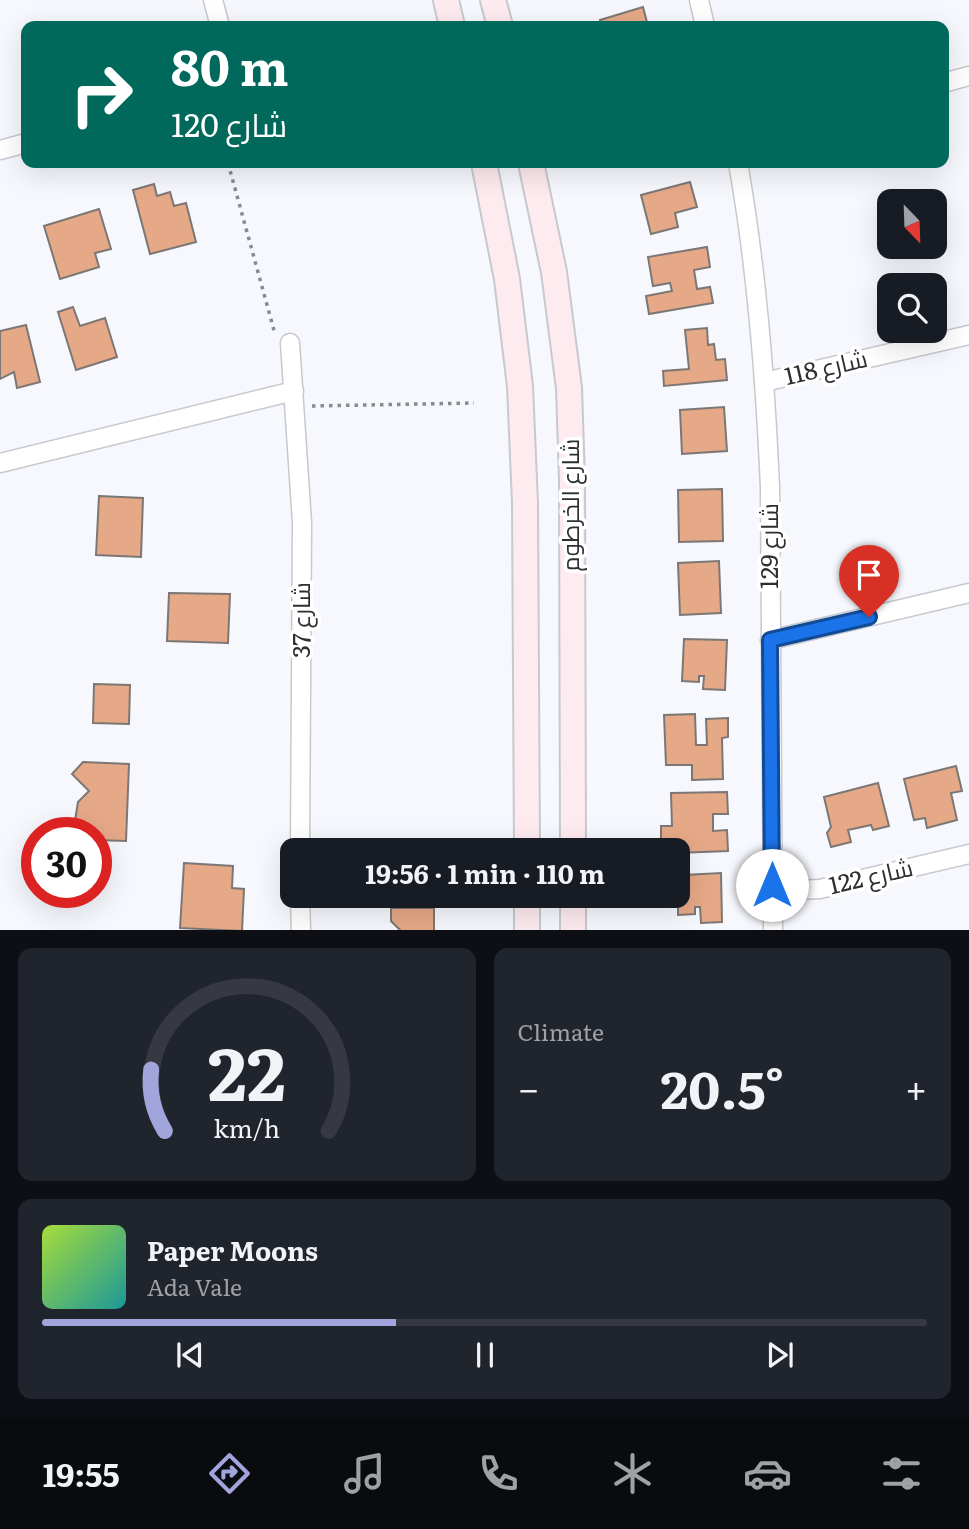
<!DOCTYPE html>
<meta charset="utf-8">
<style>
body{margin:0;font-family:Literata,Cairo,serif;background:#20242c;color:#f1f3f6;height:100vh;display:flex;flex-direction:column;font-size:26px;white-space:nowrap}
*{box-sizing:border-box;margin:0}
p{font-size:23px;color:#9ea1a6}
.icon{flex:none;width:38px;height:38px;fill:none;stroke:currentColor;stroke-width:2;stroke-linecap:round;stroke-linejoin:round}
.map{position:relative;height:930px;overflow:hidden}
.sheet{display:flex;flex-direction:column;gap:18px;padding:18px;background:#0d0f14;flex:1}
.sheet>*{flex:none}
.hud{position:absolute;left:21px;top:21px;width:928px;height:147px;border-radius:14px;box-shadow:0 7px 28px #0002;background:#00695c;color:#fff;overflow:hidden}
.needle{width:46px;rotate:157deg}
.fabs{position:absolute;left:877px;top:189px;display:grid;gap:14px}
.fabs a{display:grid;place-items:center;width:70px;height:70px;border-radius:14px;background:#171b24;box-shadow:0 7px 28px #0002;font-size:35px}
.speed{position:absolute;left:21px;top:817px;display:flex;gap:14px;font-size:35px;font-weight:700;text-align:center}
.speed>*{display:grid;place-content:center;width:91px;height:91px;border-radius:50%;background:#171b24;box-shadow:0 7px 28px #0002;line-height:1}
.speed .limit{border:10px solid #d22;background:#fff;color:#111}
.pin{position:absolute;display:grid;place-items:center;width:60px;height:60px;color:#fff;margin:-72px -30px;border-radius:50% 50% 50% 0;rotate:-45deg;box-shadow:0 0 7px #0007}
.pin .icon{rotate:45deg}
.me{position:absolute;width:77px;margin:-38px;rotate:0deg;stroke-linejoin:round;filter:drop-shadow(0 0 5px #0008)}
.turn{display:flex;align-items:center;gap:24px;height:147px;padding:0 35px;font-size:32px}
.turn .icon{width:91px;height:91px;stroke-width:2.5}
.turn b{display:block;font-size:49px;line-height:60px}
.big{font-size:52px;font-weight:700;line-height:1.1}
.sheet .card{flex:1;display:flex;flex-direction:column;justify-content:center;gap:10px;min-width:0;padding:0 24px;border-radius:14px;background:#20242c}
.sheet .dial{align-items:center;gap:0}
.dial svg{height:182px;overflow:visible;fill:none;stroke:#363941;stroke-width:7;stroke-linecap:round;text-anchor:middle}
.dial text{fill:#f1f3f6;stroke:none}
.song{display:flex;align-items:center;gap:21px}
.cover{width:84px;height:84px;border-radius:10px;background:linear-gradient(135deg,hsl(80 70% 55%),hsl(180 70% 35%))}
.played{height:7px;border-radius:4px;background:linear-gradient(90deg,#a2a5db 40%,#363941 40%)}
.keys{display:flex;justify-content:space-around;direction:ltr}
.heat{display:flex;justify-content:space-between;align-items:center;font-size:38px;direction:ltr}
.sheet .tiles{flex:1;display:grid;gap:18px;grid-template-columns:1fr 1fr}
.card:last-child{grid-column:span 2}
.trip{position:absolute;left:280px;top:838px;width:410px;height:70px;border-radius:14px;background:#171b24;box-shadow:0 7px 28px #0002;font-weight:700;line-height:70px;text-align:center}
.tabs{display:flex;height:112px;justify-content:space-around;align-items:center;background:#090b0e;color:#9ea1a6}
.tabs .icon{width:49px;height:49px}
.tabs .on{color:#a2a5db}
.tabs b{font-size:32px;color:#f1f3f6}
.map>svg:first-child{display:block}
.building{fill:#e6a987;stroke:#7c7774;stroke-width:2}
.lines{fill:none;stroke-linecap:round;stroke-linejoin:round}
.minor-casing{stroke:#c7c9ce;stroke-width:21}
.secondary-casing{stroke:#c7c9ce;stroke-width:28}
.path{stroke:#888a8d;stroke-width:3.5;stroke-dasharray:3.5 5;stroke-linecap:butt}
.minor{stroke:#fff;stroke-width:18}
.secondary{stroke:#feebef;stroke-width:24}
.route-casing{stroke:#114b97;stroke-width:18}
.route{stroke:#1a73e8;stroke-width:12}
.labels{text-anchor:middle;stroke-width:7;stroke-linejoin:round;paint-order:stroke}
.street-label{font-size:24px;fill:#2e2f31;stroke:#fff}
</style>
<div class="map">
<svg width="969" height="931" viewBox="0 0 969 931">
<rect width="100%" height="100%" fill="#f6f8fd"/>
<g class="building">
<path d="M 643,7 L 648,26 L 601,26 L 600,20 Z"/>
<path d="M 690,182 L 697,207 L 675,213 L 678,227 L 651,234 L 641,195 Z"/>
<path d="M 154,184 L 157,196 L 170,192 L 174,206 L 186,203 L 196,242 L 150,254 L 133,190 Z"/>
<path d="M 99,209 L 111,249 L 95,253 L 99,267 L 60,279 L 44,226 Z"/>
<path d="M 707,247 L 710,267 L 694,270 L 697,289 L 710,287 L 713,303 L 649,314 L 646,296 L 672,291 L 670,283 L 653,286 L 648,257 Z"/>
<path d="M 73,307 L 80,326 L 105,318 L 117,357 L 76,370 L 58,312 Z"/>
<path d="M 26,325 L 40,382 L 17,388 L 14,372 L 0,379 L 0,331 Z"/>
<path d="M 707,328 L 708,345 L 714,344 L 716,360 L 725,359 L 727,380 L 664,386 L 663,371 L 689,369 L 685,330 Z"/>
<path d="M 724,407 L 727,451 L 682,454 L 680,410 Z"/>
<path d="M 722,489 L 723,541 L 679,542 L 678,490 Z"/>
<path d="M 99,496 L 143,498 L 141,557 L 96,555 Z"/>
<path d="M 719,561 L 721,613 L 680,615 L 678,563 Z"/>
<path d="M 169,593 L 230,594 L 228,643 L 167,641 Z"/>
<path d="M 684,639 L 727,640 L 725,690 L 703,689 L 704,676 L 699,676 L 699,682 L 682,681 Z"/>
<path d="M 94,684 L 130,685 L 129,724 L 93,723 Z"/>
<path d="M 695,714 L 696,745 L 707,745 L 706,719 L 728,718 L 728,737 L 722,738 L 723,779 L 692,780 L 692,765 L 666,765 L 664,715 Z"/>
<path d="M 83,762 L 129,764 L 126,841 L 96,840 L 96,833 L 80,833 L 74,827 L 78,802 L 89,791 L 72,774 Z"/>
<path d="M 956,766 L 962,791 L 951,793 L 957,820 L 927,828 L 925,818 L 914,820 L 904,779 Z"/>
<path d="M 878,783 L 889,826 L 873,830 L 871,825 L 848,830 L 851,842 L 831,847 L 827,833 L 831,827 L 824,797 Z"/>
<path d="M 727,792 L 728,814 L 713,814 L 713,831 L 727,830 L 728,851 L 677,853 L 677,850 L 661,850 L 661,826 L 672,826 L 671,793 Z"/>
<path d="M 184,863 L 233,866 L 232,888 L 244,889 L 242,931 L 180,928 Z"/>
<path d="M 721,873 L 722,922 L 701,923 L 700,907 L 695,907 L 695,914 L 678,915 L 678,904 L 684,898 L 684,875 Z"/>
<path d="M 391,908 L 434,908 L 434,931 L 401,931 L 391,921 Z"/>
</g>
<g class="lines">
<defs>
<g id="minor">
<path d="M 213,0 L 220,26"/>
<path d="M 699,0 L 705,26"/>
<path d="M 943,83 L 969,76"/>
<path d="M 0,150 L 26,143"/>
<path d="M 738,163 C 757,270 765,378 770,487 L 773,931"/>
<path d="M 290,343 L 302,523 L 300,850"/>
<path d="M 764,382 L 969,335"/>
<path d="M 0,463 L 294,391"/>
<path d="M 770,640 L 969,593"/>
<path d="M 772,885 L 794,890 L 820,889 L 969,854"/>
<path d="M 300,896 L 301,931"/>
</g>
<g id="secondary">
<path d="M 446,0 L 452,26"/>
<path d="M 493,0 L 500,26"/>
<path d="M 484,163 L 507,279 L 520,386 L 525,503 L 527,850"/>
<path d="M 531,163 L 554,272 L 569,388 L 572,480 L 573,850"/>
<path d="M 527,896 L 527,931"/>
<path d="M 573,896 L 573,931"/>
</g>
</defs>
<use href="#minor" class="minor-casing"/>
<use href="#secondary" class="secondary-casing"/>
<g class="path">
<path d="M 228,163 L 275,334"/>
<path d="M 312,406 L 474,403"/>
</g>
<use href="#minor" class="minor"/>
<use href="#secondary" class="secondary"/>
</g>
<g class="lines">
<defs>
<path id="route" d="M 772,885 L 770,640 L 869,617"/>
</defs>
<use href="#route" class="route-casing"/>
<use href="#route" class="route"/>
</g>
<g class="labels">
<g class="street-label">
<text transform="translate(826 368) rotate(-13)" y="8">شارع 118</text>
<text transform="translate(571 505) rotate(-90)" y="8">شارع الخرطوم</text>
<text transform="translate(770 546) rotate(-90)" y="8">شارع 129</text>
<text transform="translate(302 620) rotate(-90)" y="8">شارع 37</text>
<text transform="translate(871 877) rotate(-13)" y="8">شارع 122</text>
</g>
</g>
</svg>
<div class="fabs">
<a><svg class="needle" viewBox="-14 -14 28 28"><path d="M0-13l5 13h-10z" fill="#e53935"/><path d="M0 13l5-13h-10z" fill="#9ea1a6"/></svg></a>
<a><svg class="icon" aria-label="search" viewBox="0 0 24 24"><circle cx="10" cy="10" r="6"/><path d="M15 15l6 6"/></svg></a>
</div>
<div class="speed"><div class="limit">30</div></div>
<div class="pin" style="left:869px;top:617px;background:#d93025"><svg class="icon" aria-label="arrive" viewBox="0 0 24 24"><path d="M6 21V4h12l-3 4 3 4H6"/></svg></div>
<svg class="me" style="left:772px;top:885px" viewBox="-20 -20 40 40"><circle r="19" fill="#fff"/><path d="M0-13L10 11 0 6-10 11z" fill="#1a73e8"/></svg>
<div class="trip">19:56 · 1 min · 110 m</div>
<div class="hud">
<div class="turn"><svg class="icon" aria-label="right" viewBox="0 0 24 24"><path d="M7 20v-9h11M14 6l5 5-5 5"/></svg><div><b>80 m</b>شارع 120</div></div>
</div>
</div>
<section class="sheet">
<div class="tiles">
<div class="card dial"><svg viewBox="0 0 100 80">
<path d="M14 69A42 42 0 1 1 86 69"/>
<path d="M14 69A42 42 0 0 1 8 42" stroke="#a2a5db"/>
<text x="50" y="56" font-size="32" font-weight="700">22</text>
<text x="50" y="72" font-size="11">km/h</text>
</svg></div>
<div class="card"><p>Climate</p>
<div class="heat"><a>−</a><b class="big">20.5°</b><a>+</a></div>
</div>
<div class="card">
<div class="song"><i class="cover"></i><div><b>Paper Moons</b><p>Ada Vale</p></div></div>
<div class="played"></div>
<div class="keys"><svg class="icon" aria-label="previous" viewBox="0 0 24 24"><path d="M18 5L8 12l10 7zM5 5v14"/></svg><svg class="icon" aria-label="pause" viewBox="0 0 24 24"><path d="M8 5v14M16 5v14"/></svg><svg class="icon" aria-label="next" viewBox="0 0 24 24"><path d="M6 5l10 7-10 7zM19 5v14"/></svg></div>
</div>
</div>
</section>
<nav class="tabs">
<b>19:55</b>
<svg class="icon on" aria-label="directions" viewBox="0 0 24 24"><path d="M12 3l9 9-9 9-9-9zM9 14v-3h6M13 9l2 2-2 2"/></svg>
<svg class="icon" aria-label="music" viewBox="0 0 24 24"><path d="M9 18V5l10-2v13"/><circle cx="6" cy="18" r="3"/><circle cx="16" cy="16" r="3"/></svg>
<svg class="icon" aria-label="phone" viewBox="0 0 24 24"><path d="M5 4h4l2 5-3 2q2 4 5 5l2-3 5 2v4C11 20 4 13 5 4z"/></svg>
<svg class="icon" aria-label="climate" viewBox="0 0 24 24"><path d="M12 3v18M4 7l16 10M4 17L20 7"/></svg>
<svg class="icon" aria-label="car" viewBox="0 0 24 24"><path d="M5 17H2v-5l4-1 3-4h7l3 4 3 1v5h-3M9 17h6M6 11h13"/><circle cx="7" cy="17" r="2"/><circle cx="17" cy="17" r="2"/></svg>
<svg class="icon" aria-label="filters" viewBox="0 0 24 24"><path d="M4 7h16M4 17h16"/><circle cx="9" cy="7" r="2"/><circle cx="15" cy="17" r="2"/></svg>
</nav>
